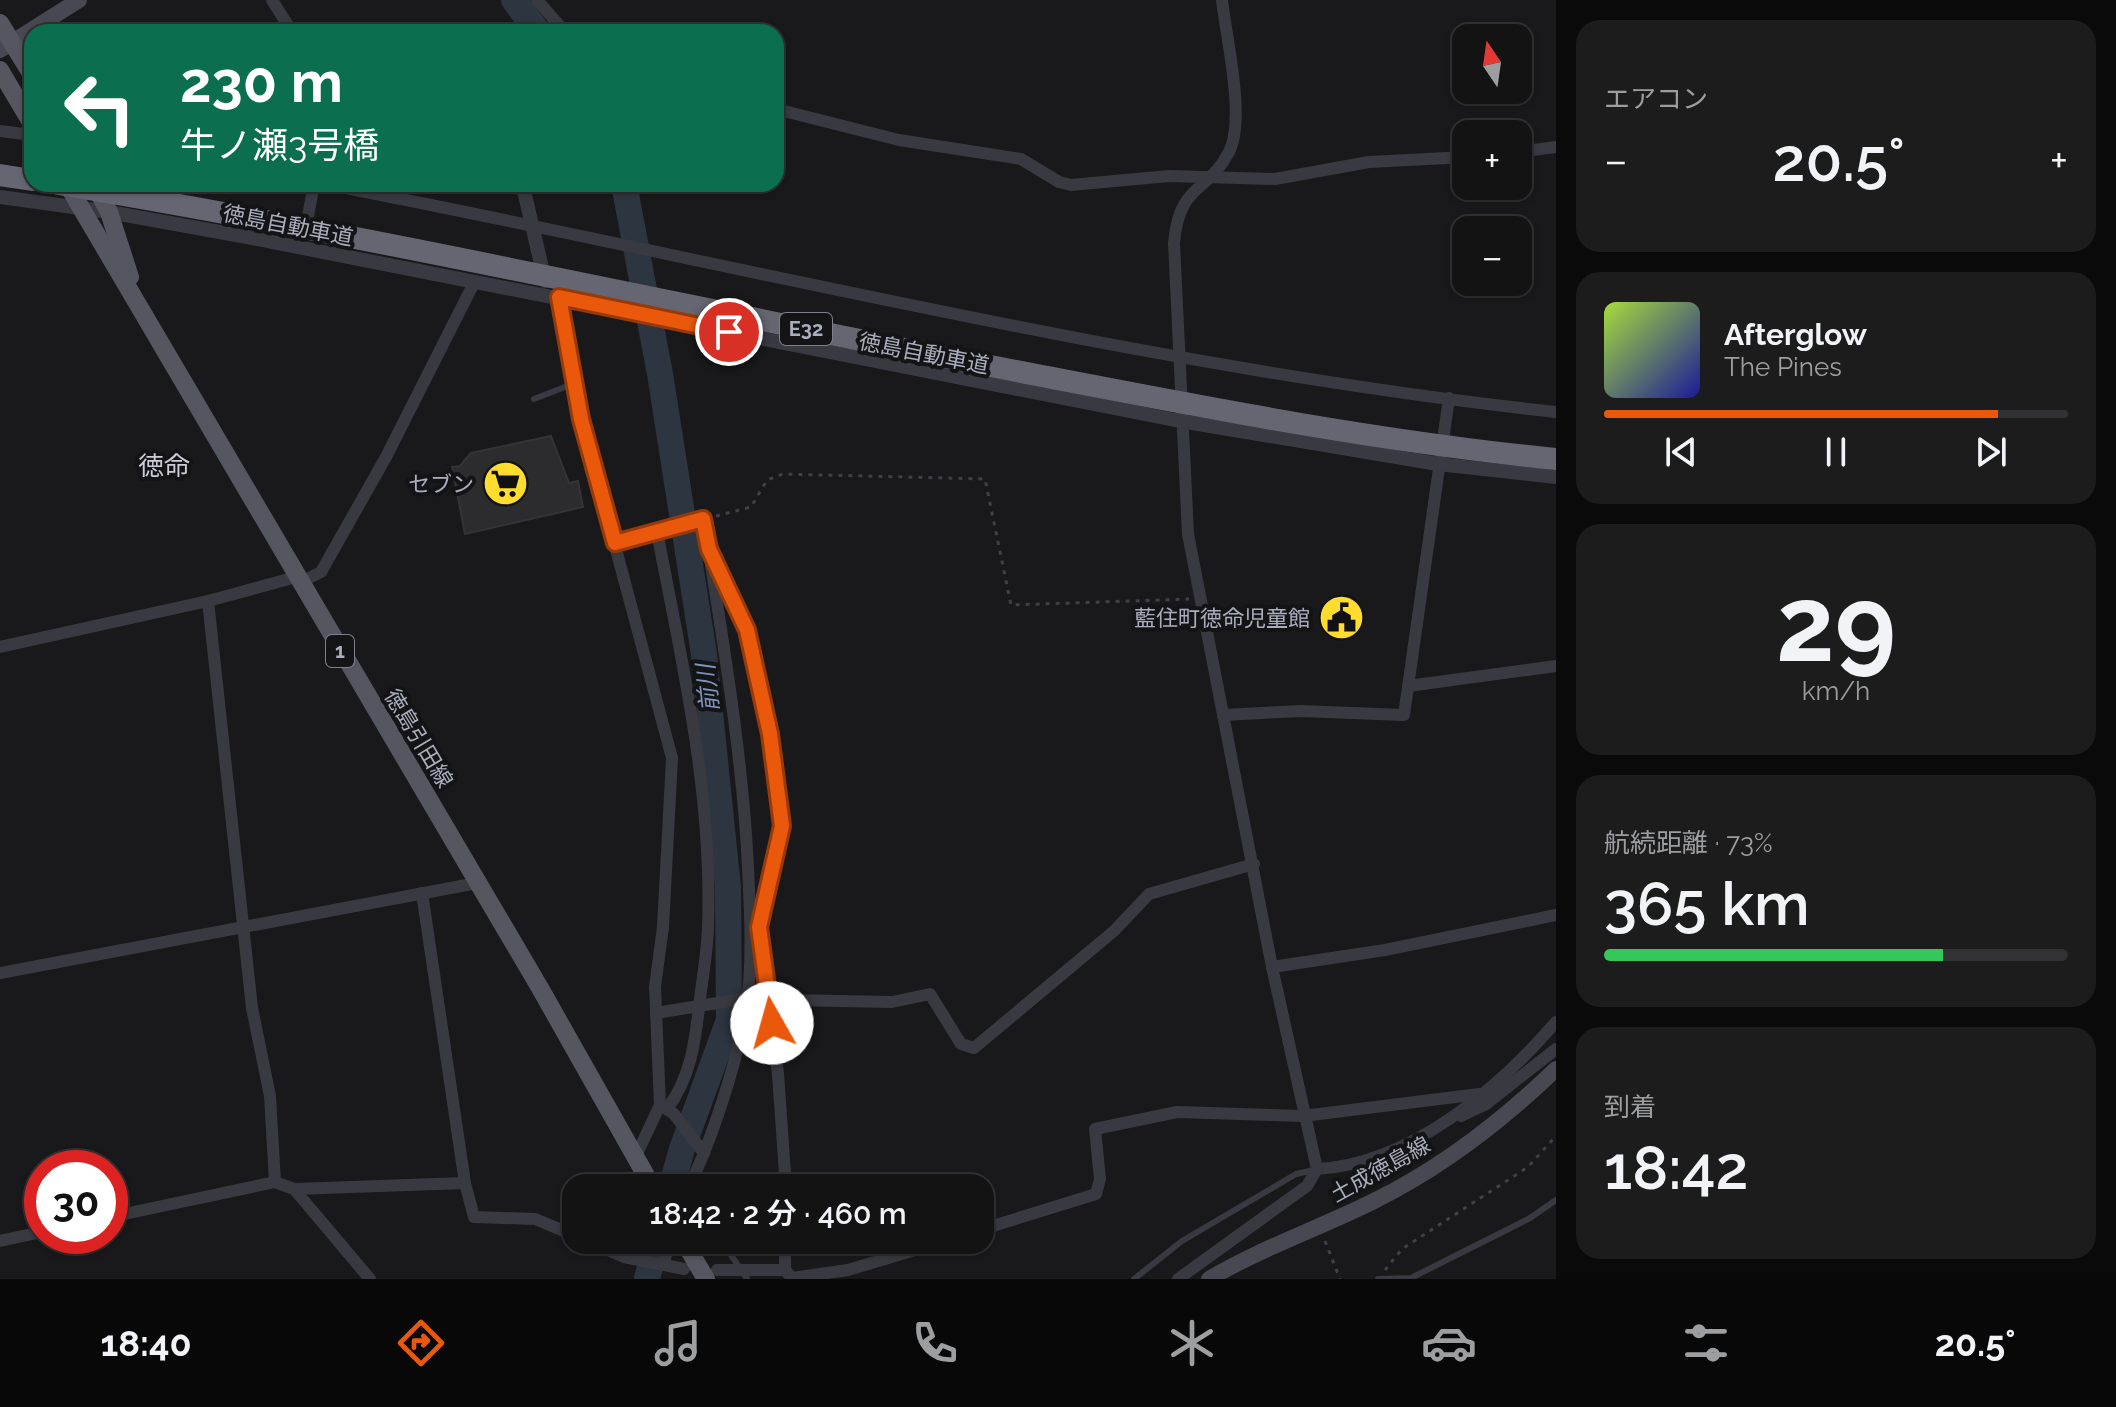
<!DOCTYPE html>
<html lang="ja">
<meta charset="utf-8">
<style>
body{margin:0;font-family:Raleway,"Noto Sans JP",sans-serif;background:#1c1c1d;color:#f1f3f6;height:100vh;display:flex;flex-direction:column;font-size:30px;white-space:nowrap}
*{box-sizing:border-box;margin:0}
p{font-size:26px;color:#9d9ea0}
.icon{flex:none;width:44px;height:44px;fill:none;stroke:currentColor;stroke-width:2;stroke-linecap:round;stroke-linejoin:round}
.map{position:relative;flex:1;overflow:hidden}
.side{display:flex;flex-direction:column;gap:20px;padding:20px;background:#0a0a0b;width:560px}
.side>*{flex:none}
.guide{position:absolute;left:24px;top:24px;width:760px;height:168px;border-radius:24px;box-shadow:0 2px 6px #0004,0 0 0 2px #323234;background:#0b6e4f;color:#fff;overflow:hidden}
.needle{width:52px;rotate:347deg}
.tools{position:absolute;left:1452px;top:24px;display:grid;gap:16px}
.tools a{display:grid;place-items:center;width:80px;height:80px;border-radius:16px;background:#131314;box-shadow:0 2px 6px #0004,0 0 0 2px #323234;font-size:40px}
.speed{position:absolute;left:24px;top:1150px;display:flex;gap:16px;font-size:40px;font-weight:700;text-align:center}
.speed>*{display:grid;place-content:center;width:104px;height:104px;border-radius:50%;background:#131314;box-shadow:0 2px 6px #0004,0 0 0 2px #323234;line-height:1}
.speed .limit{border:12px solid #d22;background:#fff;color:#111}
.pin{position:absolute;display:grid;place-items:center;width:68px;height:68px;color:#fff;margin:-34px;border:4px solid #fff;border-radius:50%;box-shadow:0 2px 8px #0007}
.me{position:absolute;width:88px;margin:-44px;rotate:353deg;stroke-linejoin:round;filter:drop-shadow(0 0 6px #0008)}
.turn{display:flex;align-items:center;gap:28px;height:168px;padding:0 24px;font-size:36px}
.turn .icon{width:104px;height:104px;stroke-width:2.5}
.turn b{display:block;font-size:56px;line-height:68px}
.big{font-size:60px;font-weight:600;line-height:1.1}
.side .tile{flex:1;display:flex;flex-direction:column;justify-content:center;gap:12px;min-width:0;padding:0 28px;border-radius:24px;background:#1c1c1d}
.side .dial{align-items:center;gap:0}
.dial b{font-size:104px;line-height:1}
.song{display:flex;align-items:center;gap:24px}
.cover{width:96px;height:96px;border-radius:12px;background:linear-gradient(135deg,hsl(80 70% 55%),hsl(240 70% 35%))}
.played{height:8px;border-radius:4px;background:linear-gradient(90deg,#ea580c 85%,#323234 85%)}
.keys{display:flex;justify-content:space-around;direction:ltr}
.heat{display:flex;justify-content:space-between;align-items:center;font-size:44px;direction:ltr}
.charge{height:12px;border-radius:6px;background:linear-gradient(90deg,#34c759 73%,#323234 0)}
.trip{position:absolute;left:562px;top:1174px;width:432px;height:80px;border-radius:24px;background:#131314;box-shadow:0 2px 6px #0004,0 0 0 2px #323234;font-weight:600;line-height:80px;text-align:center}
.tabs{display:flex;height:128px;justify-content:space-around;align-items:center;background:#080808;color:#9d9ea0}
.tabs .icon{width:56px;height:56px}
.tabs .on{color:#ea580c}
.tabs b{font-size:36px;color:#f1f3f6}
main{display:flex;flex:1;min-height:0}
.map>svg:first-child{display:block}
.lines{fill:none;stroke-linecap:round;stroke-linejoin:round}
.river{stroke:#2d3541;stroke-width:26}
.building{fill:#2c2c2f;stroke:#333338;stroke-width:2}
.path{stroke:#3f4048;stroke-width:3;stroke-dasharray:4 6;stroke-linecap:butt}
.service{stroke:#393941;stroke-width:6}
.minor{stroke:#393941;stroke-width:12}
.tertiary{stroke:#393941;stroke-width:14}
.secondary{stroke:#474851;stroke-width:16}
.primary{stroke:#555660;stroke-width:18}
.motorway{stroke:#656672;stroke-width:22}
.motorway-bridge{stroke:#656672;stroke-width:22}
.route-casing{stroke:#983908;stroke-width:20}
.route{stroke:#ea580c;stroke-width:14}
.labels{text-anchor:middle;stroke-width:8;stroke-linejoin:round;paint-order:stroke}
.shield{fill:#141416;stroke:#7d7f8a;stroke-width:2}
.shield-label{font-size:20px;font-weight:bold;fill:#aaadbc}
.street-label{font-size:22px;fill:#aaadbc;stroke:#141416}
.poi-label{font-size:22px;fill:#aaadbc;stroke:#141416;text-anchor:end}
.water-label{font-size:24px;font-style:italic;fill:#7f94ba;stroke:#141416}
.quarter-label{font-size:26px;fill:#cccdd8;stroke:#141416}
</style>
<main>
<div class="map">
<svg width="1556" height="1279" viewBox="0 0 1556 1279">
<rect width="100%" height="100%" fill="#19191b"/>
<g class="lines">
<g class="river">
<path d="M 514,0 L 538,32"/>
<path d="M 624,184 L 660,374 L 704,654 L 728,887 L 729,1020 L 682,1149 L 671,1188"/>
<path d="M 647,1279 L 657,1240"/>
</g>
</g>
<path class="building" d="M 551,436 L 569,483 L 578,481 L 583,507 L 465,534 L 452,467 L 460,466 L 471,453 Z"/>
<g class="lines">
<g class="path">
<path d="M 716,516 L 751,507 L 767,480 L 783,474 L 985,479 L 1011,605 L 1189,599"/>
<path d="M 1325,1241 L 1340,1279"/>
<path d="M 1385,1270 L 1402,1249 L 1528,1167 L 1556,1136"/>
</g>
<g class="service">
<path d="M 534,399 L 575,383"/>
<path d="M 721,1240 L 747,1279"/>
<path d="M 1134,1279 L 1182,1241 L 1296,1174 L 1314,1170"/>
<path d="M 1378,1279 L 1411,1278 L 1530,1218 L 1556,1200"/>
</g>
<g class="minor">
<path d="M 272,0 L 292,32"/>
<path d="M 537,0 L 565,32"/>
<path d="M 776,109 L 899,140 L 1021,159 L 1059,182 L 1071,185 L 1169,176 L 1275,179 L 1369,162 L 1466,157"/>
<path d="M 0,131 L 32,135"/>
<path d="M 1518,152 L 1556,147"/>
<path d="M 325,184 C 735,263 1140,367 1556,412"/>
<path d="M 516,184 L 525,195 L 531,184"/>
<path d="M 305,232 L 314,184"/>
<path d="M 559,297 L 581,419 L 672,758 L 663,927 L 655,987 L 660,1105 L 635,1158"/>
<path d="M 657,532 C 682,662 713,795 708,928 C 707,955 702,980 699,1007 C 695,1043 690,1079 667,1109"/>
<path d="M 615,543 L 703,519 L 709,549 L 747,630 L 770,734 L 782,826 L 759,927 L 778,1074 L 786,1188"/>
<path d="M 299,583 L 321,572 L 386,457 L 475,281"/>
<path d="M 208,601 L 252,1008 L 270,1096 L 275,1182"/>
<path d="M 0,647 L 208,601 L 296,577"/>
<path d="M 1408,686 L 1556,666"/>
<path d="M 1223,715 L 1301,711 L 1404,715 L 1449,398"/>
<path d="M 422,893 L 465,1183 L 474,1217 L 535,1219 L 576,1236"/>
<path d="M 1272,967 L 1385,950 L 1556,915"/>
<path d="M 0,973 L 477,883"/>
<path d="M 656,1013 L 742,999 L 892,1002 L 930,994 L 961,1044 L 974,1048 L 1114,931 L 1149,894 L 1254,864"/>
<path d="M 662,1106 L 674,1114 L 704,1153 L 689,1188"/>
<path d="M 1461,1116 L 1486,1104 L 1556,1049"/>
<path d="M 704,1153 C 723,1104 739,1054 747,1001 C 753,958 750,911 748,867 C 743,766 727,666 711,565"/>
<path d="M 1317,1169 C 1410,1164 1497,1090 1556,1022"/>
<path d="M 294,1189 L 465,1183"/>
<path d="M 110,1217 L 275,1182 L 294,1189 L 370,1279"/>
<path d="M 980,1230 L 1096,1194 L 1100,1179 L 1095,1129 L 1177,1112 L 1303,1116 L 1479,1094"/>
<path d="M 585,1240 L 624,1257 L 684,1269"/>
<path d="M 0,1241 L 42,1232"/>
<path d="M 664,1264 L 669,1240"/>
<path d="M 717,1270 L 785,1270 L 792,1278 L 848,1270 L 948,1240"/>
<path d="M 785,1270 L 785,1240"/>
<path d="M 1178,1279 L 1307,1186 L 1317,1169 L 1272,967 L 1188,534 L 1174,243 C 1179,183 1207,194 1229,152 C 1246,119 1226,37 1222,0"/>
</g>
<g class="tertiary">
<path d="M 525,195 L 545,281"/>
<path d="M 0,197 L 109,212 L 247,237 L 1180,421 L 1438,464 L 1556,477"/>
</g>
<g class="secondary">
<path d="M 0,50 L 79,0"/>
<path d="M 1209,1279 C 1261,1248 1320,1228 1374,1201 C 1441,1168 1502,1121 1556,1069"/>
</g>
<g class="primary">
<path d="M 0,23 L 32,75"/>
<path d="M 0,70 L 32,124"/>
<path d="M 67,184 L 540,988 L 653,1188"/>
<path d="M 94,184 L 109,212 L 130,277"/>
<path d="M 683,1240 L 706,1279"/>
</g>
<path class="motorway" d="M 0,175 L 32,180"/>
<path class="motorway-bridge" d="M 59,184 C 388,239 714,313 1042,376 C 1213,409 1383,442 1556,459"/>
</g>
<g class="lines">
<defs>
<path id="route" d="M 729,332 L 559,297 L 581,419 L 615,543 L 703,519 L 709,549 L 747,630 L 770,734 L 782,826 L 759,927 L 772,1023"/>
</defs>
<use href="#route" class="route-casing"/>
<use href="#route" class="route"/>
</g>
<defs>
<symbol id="supermarket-disc" viewBox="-11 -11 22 22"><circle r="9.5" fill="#ffdc2d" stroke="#141416"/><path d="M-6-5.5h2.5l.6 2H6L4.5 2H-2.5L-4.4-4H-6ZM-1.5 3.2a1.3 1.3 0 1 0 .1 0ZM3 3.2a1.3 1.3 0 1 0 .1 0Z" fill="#111"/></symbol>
<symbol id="civic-disc" viewBox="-11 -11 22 22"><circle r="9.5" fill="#ffdc2d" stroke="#141416"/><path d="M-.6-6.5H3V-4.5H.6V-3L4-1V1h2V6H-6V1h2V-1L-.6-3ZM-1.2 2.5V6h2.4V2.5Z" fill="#111"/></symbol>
</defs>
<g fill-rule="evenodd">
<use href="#supermarket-disc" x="480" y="458" width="51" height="51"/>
<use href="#civic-disc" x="1316" y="592" width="51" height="51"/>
</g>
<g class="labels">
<g class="shield">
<rect x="780" y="313" width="52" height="32" rx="6"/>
<rect x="326" y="635" width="28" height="32" rx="6"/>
</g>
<g class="shield-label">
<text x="806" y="336">E32</text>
<text x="340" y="658">1</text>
</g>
<g class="street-label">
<text transform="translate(288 225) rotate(11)" y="8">徳島自動車道</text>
<text transform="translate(924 353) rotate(11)" y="8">徳島自動車道</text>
<text transform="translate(419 738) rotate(59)" y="8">徳島引田線</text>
<text transform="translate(1380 1169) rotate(-29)" y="8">土成徳島線</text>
</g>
<g class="poi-label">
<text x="474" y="492">セブン</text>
<text x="1310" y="626">藍住町徳命児童館</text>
</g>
<g class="water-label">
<text transform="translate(708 688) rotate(-96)" y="8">前川</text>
</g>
<g class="quarter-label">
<text x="164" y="475">徳命</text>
</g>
</g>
</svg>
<div class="tools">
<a><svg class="needle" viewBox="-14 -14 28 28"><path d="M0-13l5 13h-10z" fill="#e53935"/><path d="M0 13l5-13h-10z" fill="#9d9ea0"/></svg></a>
<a>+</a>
<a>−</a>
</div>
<div class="speed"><div class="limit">30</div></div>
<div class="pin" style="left:729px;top:332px;background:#d93025"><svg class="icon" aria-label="arrive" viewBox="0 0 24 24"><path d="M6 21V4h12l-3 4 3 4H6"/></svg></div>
<svg class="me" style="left:772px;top:1023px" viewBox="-20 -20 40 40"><circle r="19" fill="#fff"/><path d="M0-13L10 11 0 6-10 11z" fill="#ea580c"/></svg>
<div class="trip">18:42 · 2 分 · 460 m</div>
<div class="guide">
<div class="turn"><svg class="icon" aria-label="left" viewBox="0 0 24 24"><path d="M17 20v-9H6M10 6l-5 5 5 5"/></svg><div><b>230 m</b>牛ノ瀬3号橋</div></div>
</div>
</div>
<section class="side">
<div class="tile"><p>エアコン</p>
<div class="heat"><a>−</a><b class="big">20.5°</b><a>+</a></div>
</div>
<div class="tile">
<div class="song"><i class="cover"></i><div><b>Afterglow</b><p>The Pines</p></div></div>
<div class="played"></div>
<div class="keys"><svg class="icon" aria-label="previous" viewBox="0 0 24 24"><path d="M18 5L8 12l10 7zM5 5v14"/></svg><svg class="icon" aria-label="pause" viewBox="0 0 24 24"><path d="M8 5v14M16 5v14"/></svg><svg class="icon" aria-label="next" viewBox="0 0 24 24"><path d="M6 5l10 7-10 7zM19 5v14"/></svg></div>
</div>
<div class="tile dial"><b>29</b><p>km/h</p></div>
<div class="tile"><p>航続距離 · 73%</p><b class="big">365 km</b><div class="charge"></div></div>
<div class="tile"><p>到着</p><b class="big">18:42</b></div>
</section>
</main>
<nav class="tabs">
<b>18:40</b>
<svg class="icon on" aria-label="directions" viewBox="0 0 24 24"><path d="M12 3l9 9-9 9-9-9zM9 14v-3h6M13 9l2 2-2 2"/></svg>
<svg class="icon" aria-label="music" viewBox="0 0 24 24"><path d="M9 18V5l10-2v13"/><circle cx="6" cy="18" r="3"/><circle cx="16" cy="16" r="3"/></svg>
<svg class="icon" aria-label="phone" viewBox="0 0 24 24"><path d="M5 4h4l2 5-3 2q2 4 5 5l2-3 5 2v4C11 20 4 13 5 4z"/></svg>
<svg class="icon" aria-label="climate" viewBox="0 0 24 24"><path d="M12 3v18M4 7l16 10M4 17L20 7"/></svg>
<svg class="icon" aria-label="car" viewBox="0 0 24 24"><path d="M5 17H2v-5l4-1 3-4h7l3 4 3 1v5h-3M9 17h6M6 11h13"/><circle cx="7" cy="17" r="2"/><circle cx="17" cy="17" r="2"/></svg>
<svg class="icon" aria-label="filters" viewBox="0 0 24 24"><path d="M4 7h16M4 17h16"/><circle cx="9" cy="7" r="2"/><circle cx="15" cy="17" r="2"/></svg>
<b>20.5°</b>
</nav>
